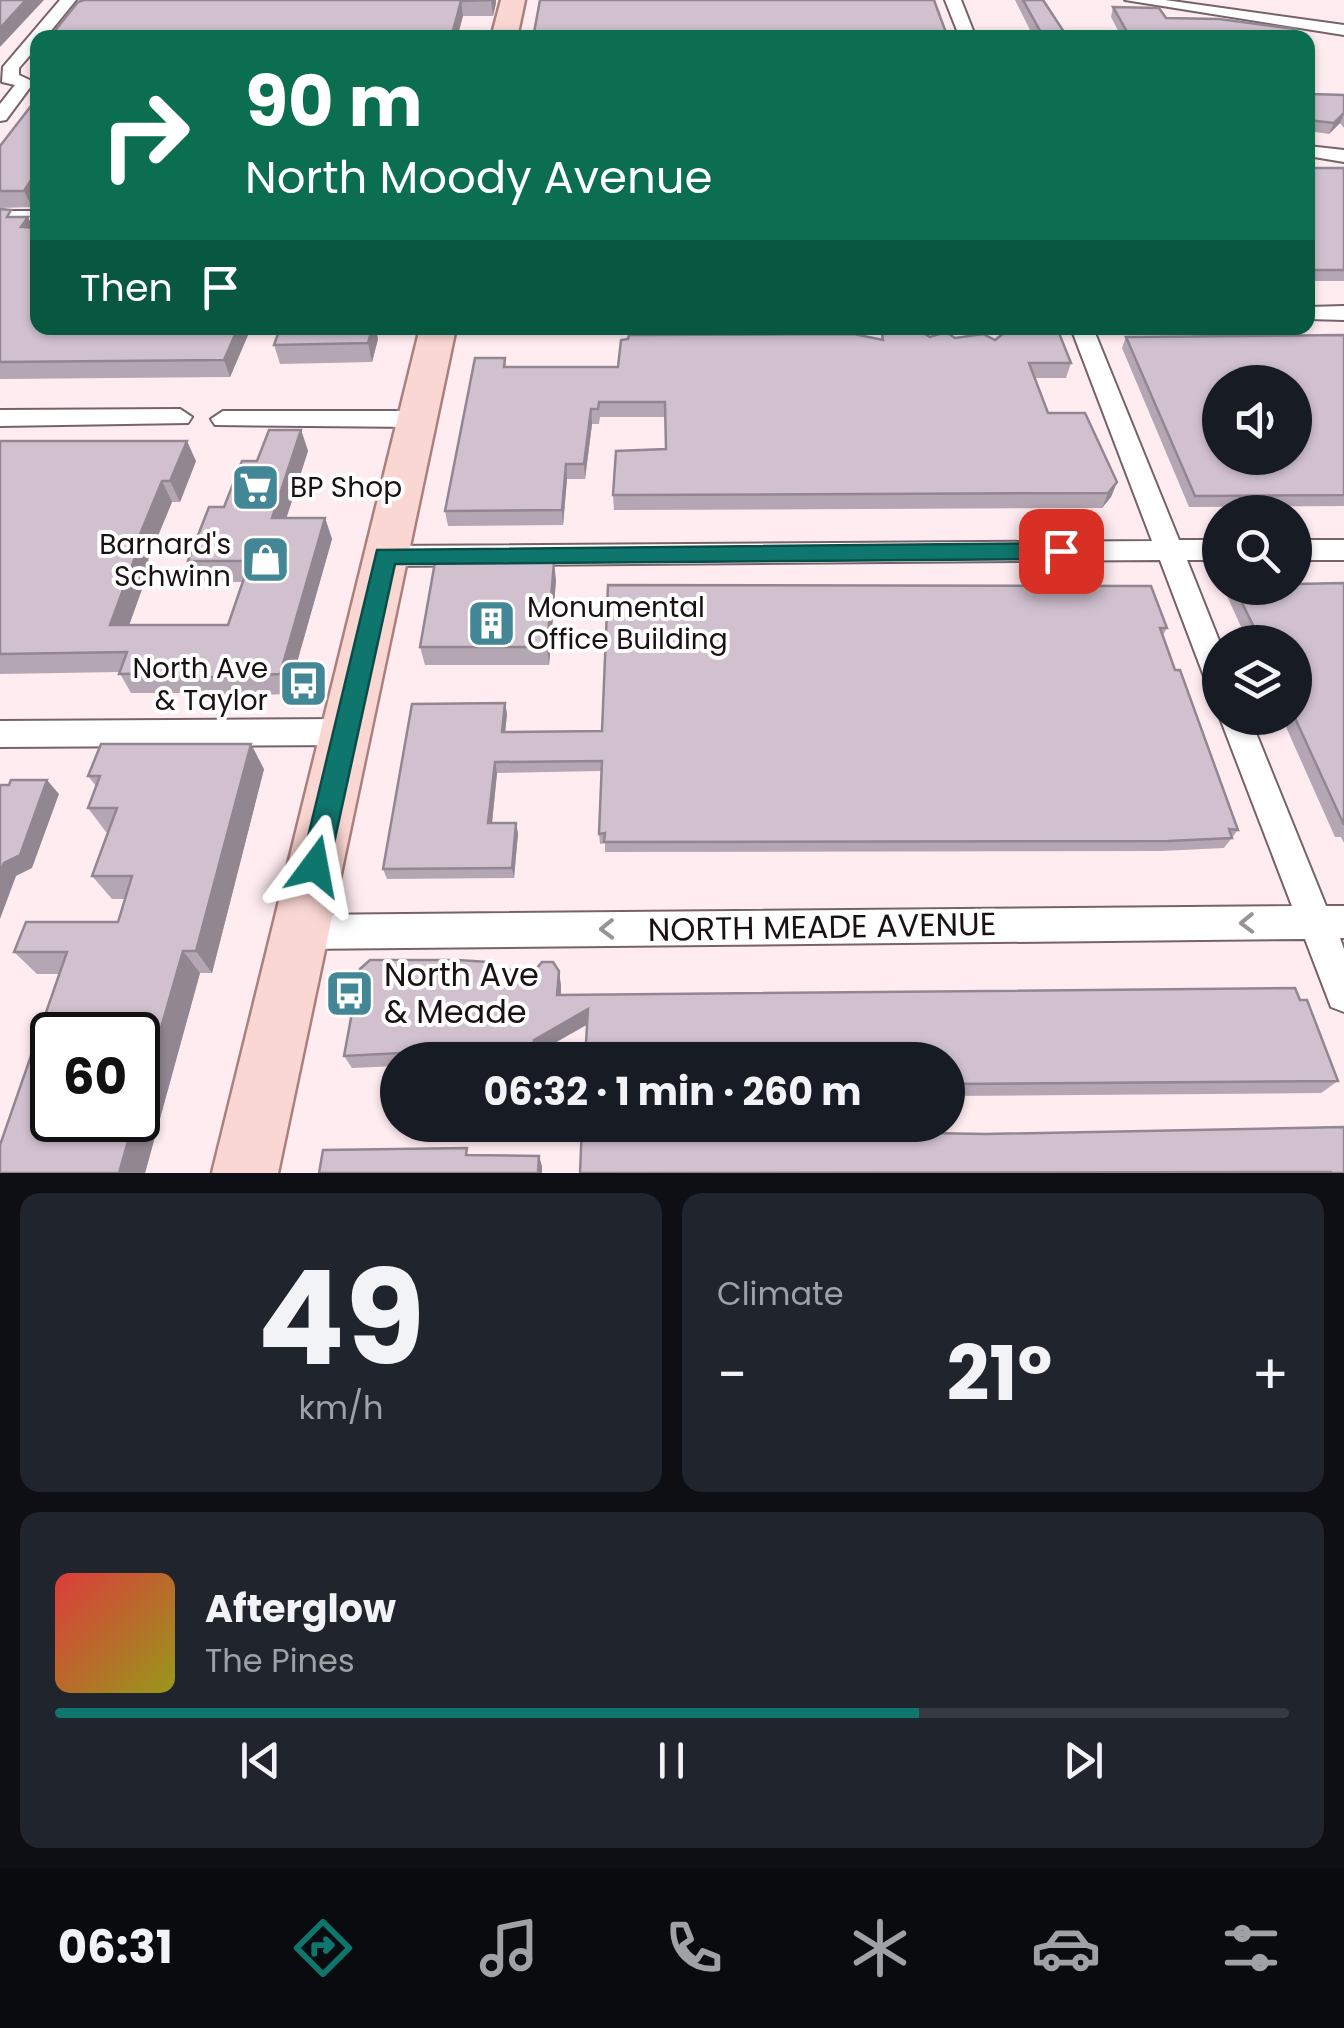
<!DOCTYPE html>
<meta charset="utf-8">
<style>
body{margin:0;font-family:Poppins,sans-serif;background:#20242c;color:#f1f3f6;height:100vh;display:flex;flex-direction:column;font-size:38px;white-space:nowrap}
*{box-sizing:border-box;margin:0}
p{font-size:32px;color:#9ea1a6}
.icon{flex:none;width:55px;height:55px;fill:none;stroke:currentColor;stroke-width:2;stroke-linecap:round;stroke-linejoin:round}
.map{position:relative;height:1173px;overflow:hidden}
.details{display:flex;flex-direction:column;gap:20px;padding:20px;background:#0d0f14;flex:1}
.details>*{flex:none}
.guide{position:absolute;left:30px;top:30px;width:1285px;height:305px;border-radius:20px;box-shadow:0 2px 8px #0004;background:#0b6e4f;color:#fff;overflow:hidden}
.fabs{position:absolute;left:1202px;top:365px;display:grid;gap:20px}
.fabs a{display:grid;place-items:center;width:110px;height:110px;border-radius:50%;background:#171b24;box-shadow:0 2px 8px #0004;font-size:50px}
.speed{position:absolute;left:30px;top:1012px;display:flex;gap:20px;font-size:50px;font-weight:700;text-align:center}
.speed>*{display:grid;place-content:center;width:130px;height:130px;border-radius:50%;background:#171b24;box-shadow:0 2px 8px #0004;line-height:1}
.speed .limit{border:5px solid #111;border-radius:15px;background:#fff;color:#111}
.pin{position:absolute;display:grid;place-items:center;width:85px;height:85px;color:#fff;margin:-42px;border-radius:20px;box-shadow:0 5px 15px #0006}
.me{position:absolute;width:110px;margin:-55px;rotate:13deg;stroke-linejoin:round;filter:drop-shadow(0 0 8px #0008)}
.turn{display:flex;align-items:center;gap:35px;height:210px;padding:0 50px;font-size:45px}
.turn .icon{width:130px;height:130px;stroke-width:2.5}
.turn b{display:block;font-size:70px;line-height:85px}
.then{display:flex;align-items:center;height:95px;padding:0 50px;background:#0003;gap:20px;font-size:38px}
.big{font-size:75px;font-weight:700;line-height:1.1}
.details .tile{flex:1;display:flex;flex-direction:column;justify-content:center;gap:15px;min-width:0;padding:0 35px;border-radius:20px;background:#20242c}
.details .dial{align-items:center;gap:0}
.dial b{font-size:130px;line-height:1}
.song{display:flex;align-items:center;gap:30px}
.cover{width:120px;height:120px;border-radius:15px;background:linear-gradient(135deg,hsl(0 70% 55%),hsl(60 70% 35%))}
.played{height:10px;border-radius:5px;background:linear-gradient(90deg,#0f766e 70%,#363941 70%)}
.keys{display:flex;justify-content:space-around;direction:ltr}
.heat{display:flex;justify-content:space-between;align-items:center;font-size:55px;direction:ltr}
.details .tiles{flex:1;display:grid;gap:20px;grid-template-columns:1fr 1fr}
.tile:last-child{grid-column:span 2}
.trip{position:absolute;left:380px;top:1042px;width:585px;height:100px;border-radius:50px;background:#171b24;box-shadow:0 2px 8px #0004;font-weight:700;line-height:100px;text-align:center}
.menu{display:flex;height:160px;justify-content:space-around;align-items:center;background:#090b0e;color:#9ea1a6}
.menu .icon{width:70px;height:70px}
.menu .selected{color:#0f766e}
.menu b{font-size:45px;color:#f1f3f6}
.map>svg:first-child{display:block}
.lines{fill:none;stroke-linecap:round;stroke-linejoin:round}
.street-casing{stroke:#766369;stroke-width:4}
.primary-casing{stroke:#aa807d;stroke-width:5}
.street{fill:#fff;fill-rule:evenodd}
.primary{fill:#fbd7d3;fill-rule:evenodd}
.wall{fill:#b4a6b2}
.shaded-wall{fill:#928791}
.building{fill:#d1c1cf;stroke:#928791;stroke-width:2.5;fill-rule:evenodd}
.oneway{stroke:#989495}
.route{fill:#0f766e;stroke:#0a4d48;stroke-width:2.5}
.labels{text-anchor:middle;stroke-width:8;stroke-linejoin:round;paint-order:stroke}
.poi-label{font-size:28px;fill:#191114;stroke:#fff;text-anchor:start}
.near-street-label{font-size:32px;fill:#191114;stroke:#fff}
.near-poi-label{font-size:32px;fill:#191114;stroke:#fff;text-anchor:start}
</style>
<div class="map">
<svg width="1344" height="1173" viewBox="0 0 1344 1173">
<rect width="100%" height="100%" fill="#ffecf1"/>
<g class="lines">
<defs>
<g id="street">
<path d="M 60,0 L 76,0 L 45,38 L 38,38 L 38,46 L 19,68 L 19,75 L 34,82 L 6,120 L 0,121 L 0,104 L 15,85 L 2,82 L 3,67 Z"/>
<path d="M 945,0 L 961,0 L 976,38 L 960,38 Z"/>
<path d="M 1125,0 L 1165,0 L 1344,25 L 1344,35 Z"/>
<path d="M 1308,146 L 1344,150 L 1344,162 L 1308,156 Z"/>
<rect x="0" y="211" width="38" height="12"/>
<path d="M 1344,306 L 1344,320 L 1308,319 L 1308,307 Z"/>
<path d="M 1071,328 L 1093,328 L 1179,540 L 1220,540 L 1220,560 L 1187,560 L 1220,643 L 1220,691 L 1210,687 L 1205,679 L 1160,560 L 385,566 L 372,556 L 385,546 L 1152,541 Z"/>
<path d="M 180,409 L 192,417 L 188,423 L 0,426 L 0,410 Z"/>
<path d="M 223,411 L 417,411 L 429,419 L 417,427 L 215,425 L 211,419 Z"/>
<rect x="1295" y="540" width="49" height="20"/>
<path d="M 1220,718 L 1250,718 L 1326,906 L 1344,906 L 1344,938 L 1340,938 L 1344,949 L 1344,1012 L 1331,1007 L 1305,939 L 300,949 L 288,944 L 283,932 L 288,920 L 300,915 L 1292,906 Z"/>
<path d="M 345,719 L 356,723 L 360,732 L 356,741 L 345,745 L 0,747 L 0,721 Z"/>
</g>
<g id="primary">
<path d="M 501,0 L 525,0 L 517,38 L 491,38 Z"/>
<path d="M 420,328 L 456,328 L 278,1173 L 212,1173 Z"/>
</g>
</defs>
<use href="#street" class="street-casing"/>
<use href="#primary" class="primary-casing"/>
<use href="#street" class="street"/>
<use href="#primary" class="primary"/>
</g>
<g class="wall">
<path d="M 84,0 L 496,0 L 496,3 L 493,16 L 463,16 L 457,38 L 49,38 Z"/>
<path d="M 1015,0 L 1043,0 L 1068,38 L 1034,38 Z"/>
<path d="M 1113,7 L 1166,18 L 1302,38 L 1122,38 L 1111,17 Z"/>
<path d="M 1308,90 L 1312,94 L 1344,95 L 1344,128 L 1340,123 L 1329,134 L 1308,131 Z"/>
<path d="M 38,97 L 38,198 L 32,207 L 0,208 L 0,146 Z"/>
<rect x="1308" y="168" width="36" height="113"/>
<path d="M 0,209 L 38,328 L 251,328 L 230,377 L 0,379 Z"/>
<path d="M 882,334 L 995,340 L 1071,363 L 1066,378 L 1034,378 L 1048,413 L 1117,482 L 1111,497 L 1102,508 L 614,510 L 613,495 L 665,449 L 665,417 L 600,417 L 599,424 L 592,424 L 585,479 L 567,479 L 563,525 L 448,526 L 445,511 L 505,358 L 506,367 L 618,367 L 881,339 Z"/>
<path d="M 1344,335 L 1344,506 L 1189,507 L 1122,348 L 1126,337 Z"/>
<path d="M 378,339 L 372,362 L 280,364 L 274,345 Z"/>
<path d="M 301,430 L 308,451 L 286,518 L 325,518 L 332,539 L 288,694 L 204,697 L 201,693 L 131,693 L 119,672 L 0,674 L 0,441 L 196,461 L 180,502 L 172,502 L 148,560 L 151,564 L 129,625 L 228,625 L 243,582 L 198,582 L 188,561 L 257,461 Z"/>
<path d="M 556,580 L 549,665 L 425,665 L 420,647 Z"/>
<path d="M 1344,583 L 1344,843 L 1341,837 L 1335,837 L 1282,718 L 1295,718 L 1295,642 L 1248,642 L 1227,596 L 1232,588 L 1295,588 Z"/>
<path d="M 608,585 L 1167,628 L 1163,635 L 1175,670 L 1238,830 L 1224,848 L 1161,851 L 605,852 L 605,843 L 600,844 L 599,834 L 601,771 L 497,773 L 492,823 L 518,833 L 514,878 L 387,879 L 383,869 L 505,703 L 507,714 L 505,732 L 602,731 Z"/>
<path d="M 264,769 L 212,973 L 200,973 L 145,1173 L 0,1173 L 60,974 L 37,974 L 14,952 L 118,922 L 125,899 L 112,899 L 92,876 L 108,832 L 106,832 L 88,808 L 96,786 L 88,776 Z"/>
<path d="M 491,970 L 561,985 L 561,995 L 1338,1081 L 1321,1093 L 948,1096 L 948,1060 L 587,1024 L 537,1053 L 536,1059 L 398,1060 L 398,1066 L 352,1068 L 344,1056 Z"/>
<path d="M 632,1125 L 632,1136 L 745,1137 L 746,1130 L 1344,1173 L 580,1173 Z"/>
</g>
<g class="shaded-wall">
<path d="M 26,0 L 44,0 L 0,47 L 0,28 Z"/>
<path d="M 491,0 L 496,0 L 496,3 L 493,16 Z"/>
<path d="M 461,1 L 463,16 L 457,38 L 451,38 Z"/>
<path d="M 1344,113 L 1340,123 L 1329,134 L 1334,123 Z"/>
<path d="M 38,176 L 38,198 L 32,207 L 24,191 L 33,177 Z"/>
<path d="M 28,217 L 36,234 L 21,227 Z"/>
<path d="M 238,328 L 251,328 L 230,377 L 224,360 Z"/>
<path d="M 372,328 L 376,328 L 378,339 L 372,362 L 368,343 Z"/>
<path d="M 591,409 L 592,424 L 585,479 L 584,464 Z"/>
<path d="M 301,430 L 308,451 L 280,538 L 272,518 Z"/>
<path d="M 187,441 L 196,461 L 180,502 L 170,481 Z"/>
<path d="M 566,464 L 567,479 L 563,525 L 562,510 Z"/>
<path d="M 162,481 L 172,502 L 148,560 L 151,564 L 122,645 L 110,625 L 136,544 Z"/>
<path d="M 1117,482 L 1111,497 L 1102,508 L 1108,493 Z"/>
<path d="M 325,518 L 332,539 L 288,694 L 280,674 Z"/>
<path d="M 554,562 L 556,580 L 549,665 L 547,647 Z"/>
<path d="M 505,703 L 507,714 L 504,743 L 502,732 Z"/>
<path d="M 251,744 L 264,769 L 212,973 L 196,951 Z"/>
<path d="M 495,762 L 497,773 L 491,833 L 488,823 Z"/>
<path d="M 47,780 L 59,794 L 32,868 L 16,876 L 0,919 L 0,872 Z"/>
<path d="M 516,823 L 518,833 L 514,878 L 512,868 Z"/>
<path d="M 183,951 L 200,973 L 145,1173 L 119,1173 L 134,1120 L 138,1120 L 138,1108 Z"/>
<path d="M 559,971 L 561,985 L 560,1008 L 557,995 Z"/>
<path d="M 588,1009 L 590,1023 L 537,1053 L 536,1059 L 533,1046 L 534,1040 Z"/>
<path d="M 539,1156 L 542,1166 L 542,1173 L 538,1173 Z"/>
</g>
<g class="building">
<path d="M 0,0 L 26,0 L 0,28 Z"/>
<path d="M 84,0 L 491,0 L 461,1 L 451,38 L 49,38 L 78,2 Z"/>
<path d="M 540,0 L 934,0 L 948,38 L 533,38 Z"/>
<path d="M 1023,0 L 1043,0 L 1068,38 L 1044,38 Z"/>
<path d="M 1113,7 L 1159,8 L 1166,18 L 1219,19 L 1295,29 L 1302,38 L 1155,38 L 1154,36 L 1129,35 Z"/>
<path d="M 1308,90 L 1312,94 L 1344,95 L 1344,113 L 1334,123 L 1308,120 Z"/>
<path d="M 38,97 L 38,176 L 33,177 L 24,191 L 0,191 L 0,146 Z"/>
<rect x="1308" y="168" width="36" height="102"/>
<path d="M 0,209 L 11,210 L 7,217 L 28,217 L 21,227 L 38,228 L 38,328 L 238,328 L 224,360 L 0,362 Z"/>
<path d="M 280,328 L 372,328 L 368,343 L 274,345 Z"/>
<path d="M 921,332 L 930,337 L 946,332 L 955,338 L 983,334 L 995,340 L 1004,333 L 1059,333 L 1071,363 L 1029,363 L 1048,413 L 1085,413 L 1117,482 L 1108,493 L 613,495 L 616,451 L 666,449 L 665,402 L 599,402 L 598,409 L 591,409 L 584,464 L 566,464 L 562,510 L 445,511 L 475,358 L 505,358 L 504,367 L 618,367 L 621,340 L 628,339 L 629,335 L 854,334 L 883,340 L 882,334 Z"/>
<path d="M 1344,335 L 1344,495 L 1195,496 L 1126,337 ZM 1220,382 L 1295,382 L 1295,458 L 1220,458 Z"/>
<path d="M 269,430 L 301,430 L 272,518 L 325,518 L 280,674 L 193,678 L 194,673 L 119,674 L 127,652 L 0,654 L 0,441 L 187,441 L 170,481 L 162,481 L 136,544 L 140,544 L 110,625 L 228,625 L 250,561 L 188,561 L 209,507 L 224,507 L 242,461 L 257,461 Z"/>
<path d="M 435,562 L 554,562 L 547,647 L 420,647 Z"/>
<path d="M 1344,583 L 1344,825 L 1295,718 L 1295,642 L 1261,642 L 1235,588 L 1295,588 L 1295,584 Z"/>
<path d="M 608,585 L 1151,586 L 1167,628 L 1160,628 L 1175,670 L 1180,670 L 1238,830 L 1229,829 L 1232,838 L 1168,841 L 604,842 L 605,833 L 599,834 L 602,761 L 495,762 L 488,823 L 516,823 L 512,868 L 383,869 L 412,704 L 505,703 L 502,732 L 602,731 Z"/>
<path d="M 101,744 L 251,744 L 196,951 L 183,951 L 138,1108 L 138,1035 L 52,1035 L 52,1120 L 134,1120 L 119,1173 L 0,1173 L 0,1145 L 67,952 L 14,952 L 26,922 L 118,922 L 132,876 L 92,876 L 117,808 L 88,808 L 100,776 L 88,776 Z"/>
<path d="M 11,780 L 47,780 L 20,855 L 4,863 L 0,872 L 0,785 L 9,785 Z"/>
<path d="M 370,960 L 458,960 L 488,962 L 491,970 L 535,970 L 542,962 L 553,962 L 559,971 L 557,995 L 1295,988 L 1300,1000 L 1307,1000 L 1338,1081 L 948,1084 L 948,1060 L 585,1060 L 588,1009 L 534,1040 L 533,1046 L 344,1056 L 360,969 Z"/>
<path d="M 582,1125 L 631,1125 L 630,1136 L 746,1137 L 746,1130 L 986,1134 L 1344,1127 L 1344,1173 L 1332,1173 L 1331,1172 L 580,1173 Z"/>
<path d="M 467,1148 L 466,1155 L 539,1156 L 538,1173 L 319,1173 L 323,1150 Z"/>
</g>
<defs><path id="oneway-chevron" d="M-2-3.5L2.5 0L-2 3.5" fill="none" stroke-width="1.6" stroke-linecap="round" stroke-linejoin="round" transform="scale(2.5)"/></defs>
<g class="oneway">
<use href="#oneway-chevron" transform="translate(1247 923) rotate(179)"/>
<use href="#oneway-chevron" transform="translate(607 929) rotate(179)"/>
</g>
<path class="route" d="M 1061,543 L 1072,551 L 1061,559 L 395,564 L 329,866 L 325,874 L 315,878 L 305,874 L 301,866 L 377,550 Z"/>
<defs>
<symbol id="supermarket-square" viewBox="-11 -11 22 22"><rect x="-9" y="-9" width="18" height="18" rx="4" fill="#438796" stroke="#fff"/><path d="M-6-5.5h2.5l.6 2H6L4.5 2H-2.5L-4.4-4H-6ZM-1.5 3.2a1.3 1.3 0 1 0 .1 0ZM3 3.2a1.3 1.3 0 1 0 .1 0Z" fill="#fff"/></symbol>
<symbol id="shop-square" viewBox="-11 -11 22 22"><rect x="-9" y="-9" width="18" height="18" rx="4" fill="#438796" stroke="#fff"/><path d="M-5-2.5h2.3a2.7 3.5 0 0 1 5.4 0H5L5.5 6h-11ZM-1.5-2.5h3a1.5 2.3 0 0 0-3 0Z" fill="#fff"/></symbol>
<symbol id="building-square" viewBox="-11 -11 22 22"><rect x="-9" y="-9" width="18" height="18" rx="4" fill="#438796" stroke="#fff"/><path d="M-4-6H4V6H1V3H-1V6H-4ZM-2.5-4.3h1.7v1.8h-1.7ZM.8-4.3h1.7v1.8H.8ZM-2.5-1h1.7V.8h-1.7ZM.8-1h1.7V.8H.8Z" fill="#fff"/></symbol>
<symbol id="bus-square" viewBox="-11 -11 22 22"><rect x="-9" y="-9" width="18" height="18" rx="4" fill="#438796" stroke="#fff"/><path d="M-5-6H5V4H4V6H2V4H-2V6H-4V4H-5ZM-3.5-4V0h7V-4ZM-3.5 1.2v1.5H-2V1.2ZM2 1.2v1.5H3.5V1.2Z" fill="#fff"/></symbol>
</defs>
<g fill-rule="evenodd">
<use href="#supermarket-square" x="228" y="460" width="55" height="55"/>
<use href="#shop-square" x="238" y="532" width="55" height="55"/>
<use href="#building-square" x="464" y="596" width="55" height="55"/>
<use href="#bus-square" x="276" y="656" width="55" height="55"/>
<use href="#bus-square" x="322" y="966" width="55" height="55"/>
</g>
<g class="labels">
<g class="poi-label">
<text x="290" y="497">BP Shop</text>
<text x="231" y="554" text-anchor="end">Barnard's<tspan x="231" dy="32">Schwinn</tspan></text>
<text x="527" y="617">Monumental<tspan x="527" dy="32">Office Building</tspan></text>
<text x="268" y="678" text-anchor="end">North Ave<tspan x="268" dy="32">&amp; Taylor</tspan></text>
</g>
<g class="near-street-label">
<text transform="translate(822 927) rotate(-1)" y="11">NORTH MEADE AVENUE</text>
</g>
<g class="near-poi-label">
<text x="384" y="986">North Ave<tspan x="384" dy="37">&amp; Meade</tspan></text>
</g>
</g>
</svg>
<div class="fabs">
<a><svg class="icon" aria-label="sound" viewBox="0 0 24 24"><path d="M4 9h4l5-4v14l-5-4H4zM17 9q2 3 0 6"/></svg></a>
<a><svg class="icon" aria-label="search" viewBox="0 0 24 24"><circle cx="10" cy="10" r="6"/><path d="M15 15l6 6"/></svg></a>
<a><svg class="icon" aria-label="layers" viewBox="0 0 24 24"><path d="M12 4l9 5-9 5-9-5zM3 14l9 5 9-5"/></svg></a>
</div>
<div class="speed"><div class="limit">60</div></div>
<div class="pin" style="left:1061px;top:551px;background:#d93025"><svg class="icon" aria-label="arrive" viewBox="0 0 24 24"><path d="M6 21V4h12l-3 4 3 4H6"/></svg></div>
<svg class="me" style="left:315px;top:866px" viewBox="-20 -20 40 40"><path d="M0-17L14 15 0 8-14 15z" fill="#0f766e" stroke="#fff" stroke-width="4"/></svg>
<div class="trip">06:32 · 1 min · 260 m</div>
<div class="guide">
<div class="turn"><svg class="icon" aria-label="right" viewBox="0 0 24 24"><path d="M7 20v-9h11M14 6l5 5-5 5"/></svg><div><b>90 m</b>North Moody Avenue</div></div>
<div class="then">Then<svg class="icon" aria-label="arrive" viewBox="0 0 24 24"><path d="M6 21V4h12l-3 4 3 4H6"/></svg></div>
</div>
</div>
<section class="details">
<div class="tiles">
<div class="tile dial"><b>49</b><p>km/h</p></div>
<div class="tile"><p>Climate</p>
<div class="heat"><a>−</a><b class="big">21°</b><a>+</a></div>
</div>
<div class="tile">
<div class="song"><i class="cover"></i><div><b>Afterglow</b><p>The Pines</p></div></div>
<div class="played"></div>
<div class="keys"><svg class="icon" aria-label="previous" viewBox="0 0 24 24"><path d="M18 5L8 12l10 7zM5 5v14"/></svg><svg class="icon" aria-label="pause" viewBox="0 0 24 24"><path d="M8 5v14M16 5v14"/></svg><svg class="icon" aria-label="next" viewBox="0 0 24 24"><path d="M6 5l10 7-10 7zM19 5v14"/></svg></div>
</div>
</div>
</section>
<nav class="menu">
<b>06:31</b>
<svg class="icon selected" aria-label="directions" viewBox="0 0 24 24"><path d="M12 3l9 9-9 9-9-9zM9 14v-3h6M13 9l2 2-2 2"/></svg>
<svg class="icon" aria-label="music" viewBox="0 0 24 24"><path d="M9 18V5l10-2v13"/><circle cx="6" cy="18" r="3"/><circle cx="16" cy="16" r="3"/></svg>
<svg class="icon" aria-label="phone" viewBox="0 0 24 24"><path d="M5 4h4l2 5-3 2q2 4 5 5l2-3 5 2v4C11 20 4 13 5 4z"/></svg>
<svg class="icon" aria-label="climate" viewBox="0 0 24 24"><path d="M12 3v18M4 7l16 10M4 17L20 7"/></svg>
<svg class="icon" aria-label="car" viewBox="0 0 24 24"><path d="M5 17H2v-5l4-1 3-4h7l3 4 3 1v5h-3M9 17h6M6 11h13"/><circle cx="7" cy="17" r="2"/><circle cx="17" cy="17" r="2"/></svg>
<svg class="icon" aria-label="filters" viewBox="0 0 24 24"><path d="M4 7h16M4 17h16"/><circle cx="9" cy="7" r="2"/><circle cx="15" cy="17" r="2"/></svg>
</nav>
